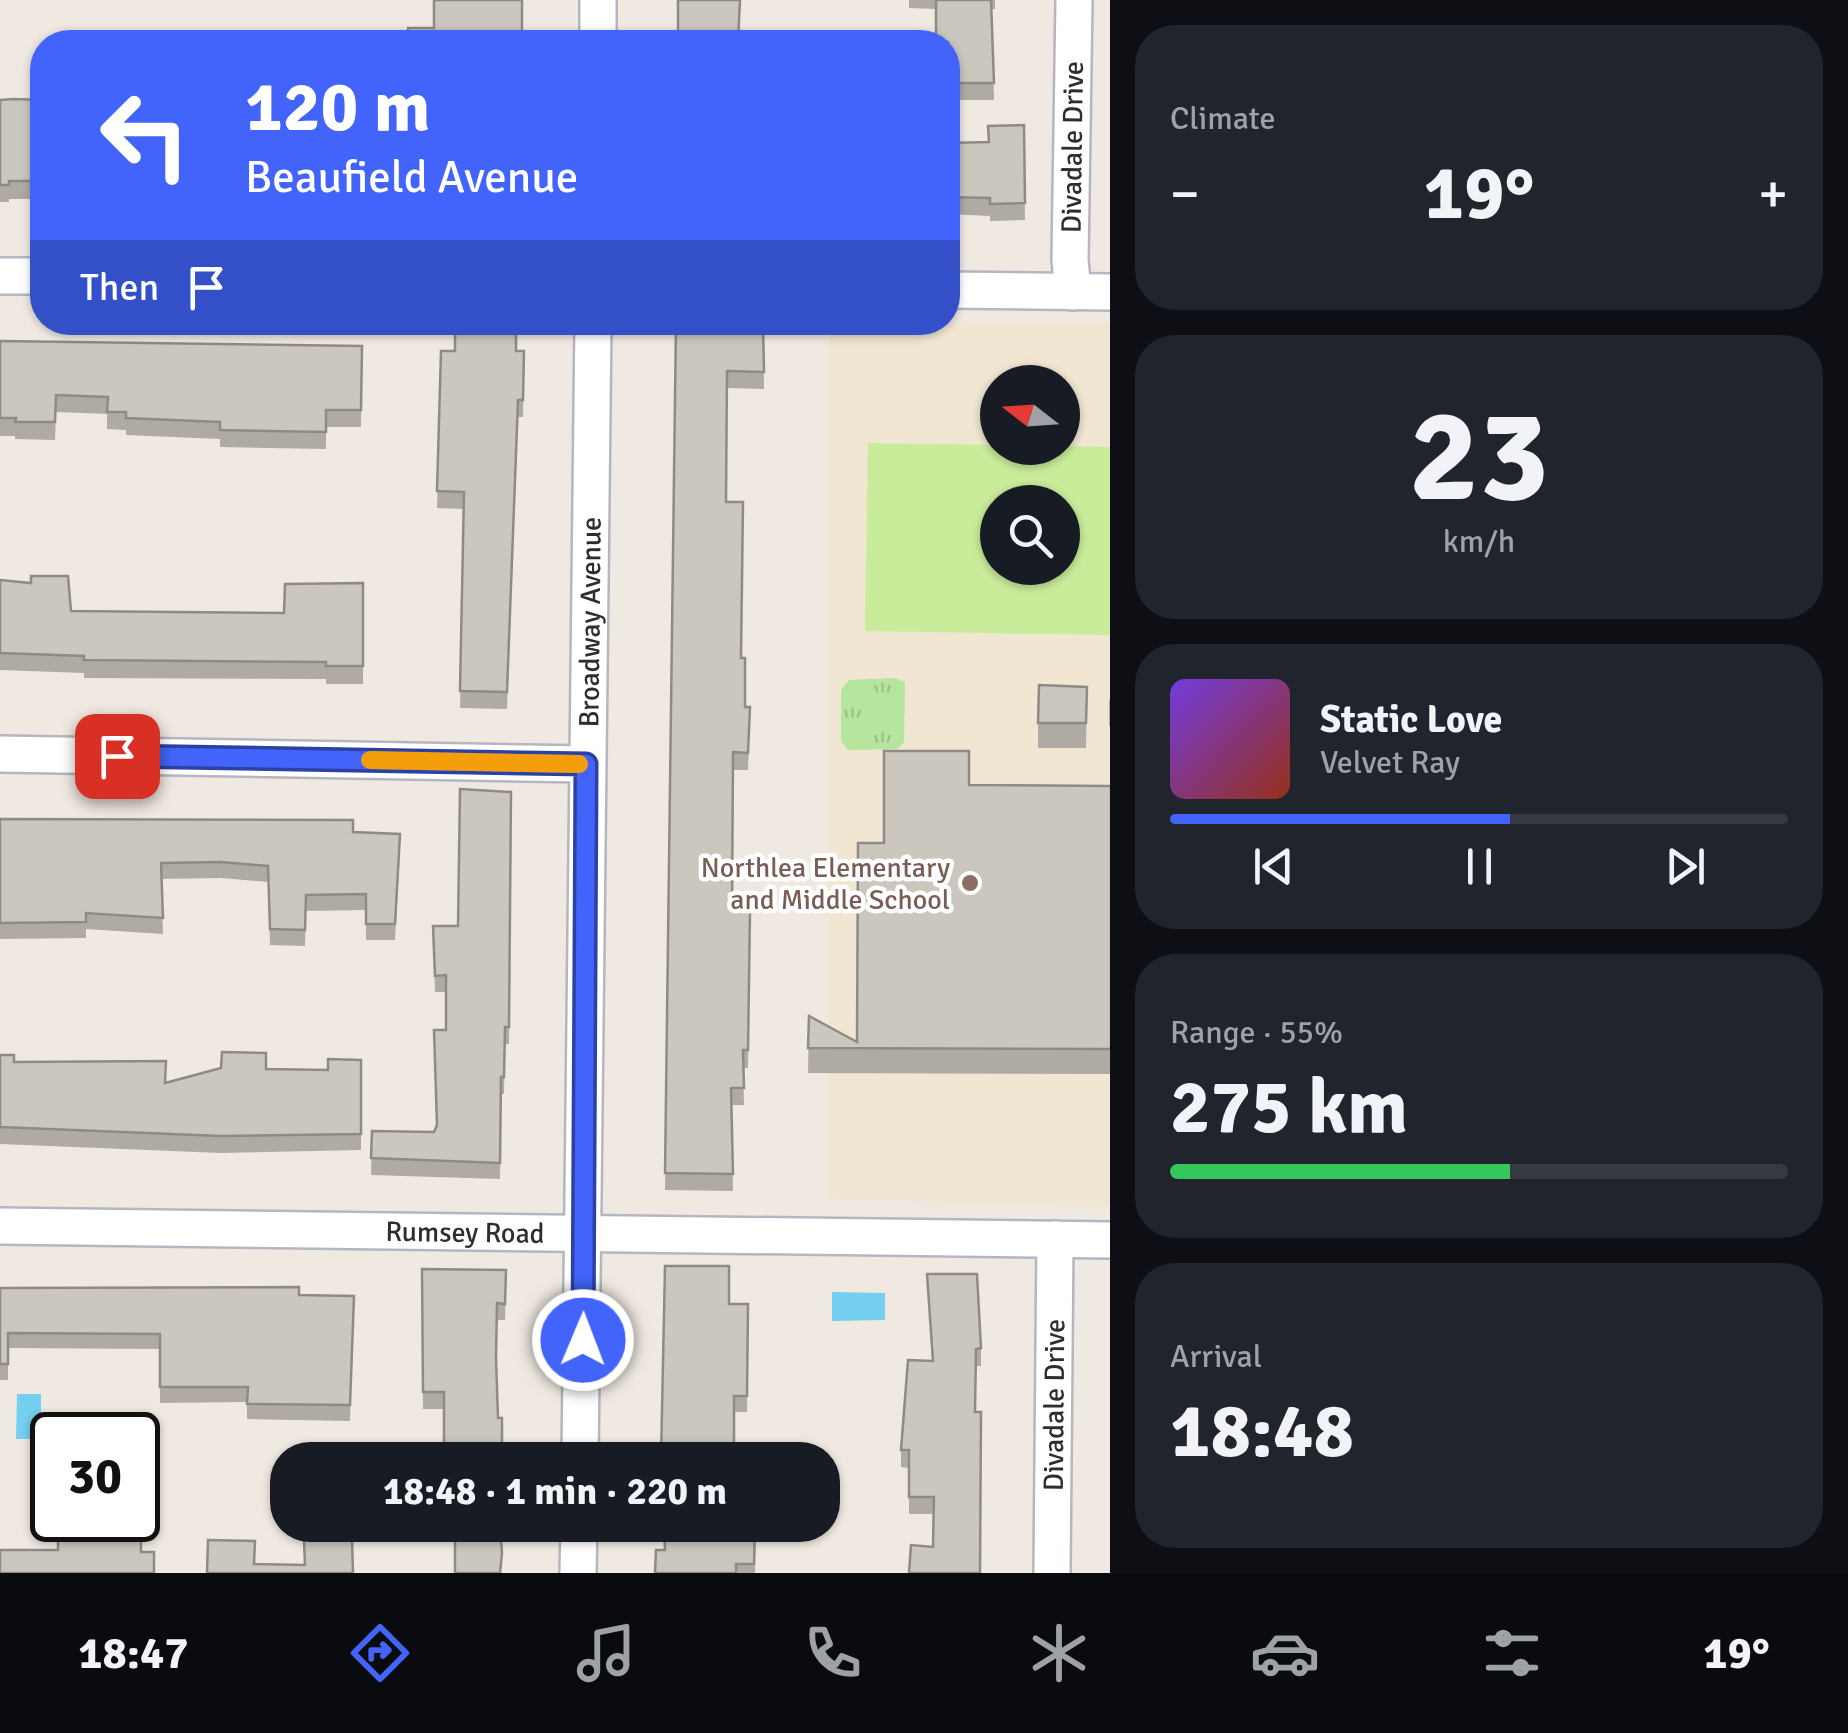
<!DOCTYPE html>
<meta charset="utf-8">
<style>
body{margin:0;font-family:Signika,sans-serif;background:#20242c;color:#f1f3f6;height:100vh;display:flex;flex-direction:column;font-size:38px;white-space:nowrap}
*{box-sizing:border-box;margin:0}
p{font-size:32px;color:#9ea1a6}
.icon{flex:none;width:55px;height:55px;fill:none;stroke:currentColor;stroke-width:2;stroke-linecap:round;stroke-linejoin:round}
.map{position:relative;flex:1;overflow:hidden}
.drawer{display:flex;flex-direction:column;gap:25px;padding:25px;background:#0d0f14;width:738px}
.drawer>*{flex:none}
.top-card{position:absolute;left:30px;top:30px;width:930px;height:305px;border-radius:40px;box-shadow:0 2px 8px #0004;background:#4264fb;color:#fff;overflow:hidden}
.needle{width:65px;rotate:287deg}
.tools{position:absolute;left:980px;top:365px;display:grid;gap:20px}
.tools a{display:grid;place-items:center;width:100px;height:100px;border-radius:50%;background:#171b24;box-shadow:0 2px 8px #0004;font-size:50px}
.speed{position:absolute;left:30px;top:1412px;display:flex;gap:20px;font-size:50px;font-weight:700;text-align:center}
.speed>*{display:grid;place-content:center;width:130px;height:130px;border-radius:50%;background:#171b24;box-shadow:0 2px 8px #0004;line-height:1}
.speed .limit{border:5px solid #111;border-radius:15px;background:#fff;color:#111}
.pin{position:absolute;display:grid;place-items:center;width:85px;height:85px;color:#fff;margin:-42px;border-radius:20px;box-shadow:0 5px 15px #0006}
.me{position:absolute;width:110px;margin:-55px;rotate:1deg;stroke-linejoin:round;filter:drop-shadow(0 0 8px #0008)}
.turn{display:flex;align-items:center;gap:35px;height:210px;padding:0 50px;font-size:45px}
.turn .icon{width:130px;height:130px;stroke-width:2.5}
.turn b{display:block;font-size:70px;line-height:85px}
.then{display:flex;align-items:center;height:95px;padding:0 50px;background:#0003;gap:20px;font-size:38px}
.big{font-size:75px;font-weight:700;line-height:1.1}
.drawer .card{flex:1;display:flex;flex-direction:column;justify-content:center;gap:15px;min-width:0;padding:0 35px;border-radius:40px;background:#20242c}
.drawer .dial{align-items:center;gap:0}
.dial b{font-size:130px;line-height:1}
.song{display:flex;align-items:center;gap:30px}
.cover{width:120px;height:120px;border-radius:15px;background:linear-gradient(135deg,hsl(260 70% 55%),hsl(10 70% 35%))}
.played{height:10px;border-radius:5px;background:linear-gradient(90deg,#4264fb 55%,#363941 55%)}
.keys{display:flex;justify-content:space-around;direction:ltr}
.heat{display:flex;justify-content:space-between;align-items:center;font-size:55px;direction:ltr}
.charge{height:15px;border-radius:8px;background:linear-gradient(90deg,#34c759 55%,#363941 0)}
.trip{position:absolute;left:270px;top:1442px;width:570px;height:100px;border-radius:40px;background:#171b24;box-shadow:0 2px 8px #0004;font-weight:700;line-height:100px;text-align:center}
.tab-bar{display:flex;height:160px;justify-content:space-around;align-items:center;background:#090b0e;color:#9ea1a6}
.tab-bar .icon{width:70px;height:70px}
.tab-bar .active{color:#4264fb}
.tab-bar b{font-size:45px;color:#f1f3f6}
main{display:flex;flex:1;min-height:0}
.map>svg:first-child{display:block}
.education{fill:#f0e6d1;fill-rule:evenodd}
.park{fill:url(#park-tufts)}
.pitch{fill:#c9ec9a;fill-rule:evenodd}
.water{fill:#75cff0}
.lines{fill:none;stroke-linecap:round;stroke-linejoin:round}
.minor-casing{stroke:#b4b7c1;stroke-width:40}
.minor{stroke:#fff;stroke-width:35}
.wall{fill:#afaba4}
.building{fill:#cbc7bf;stroke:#8e8b86;stroke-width:2.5}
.route-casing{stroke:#2b41a3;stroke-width:25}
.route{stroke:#4264fb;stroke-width:18}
.slow{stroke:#f59e0b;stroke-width:18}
.education-dot{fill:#8d6e63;stroke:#fff;stroke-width:4}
.labels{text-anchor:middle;stroke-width:9;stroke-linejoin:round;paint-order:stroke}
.street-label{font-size:28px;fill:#2e2e2e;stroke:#fff}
.education-label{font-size:28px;fill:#785e54;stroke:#fff;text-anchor:end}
</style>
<main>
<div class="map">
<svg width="1111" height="1573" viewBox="0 0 1111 1573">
<defs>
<pattern id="park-tufts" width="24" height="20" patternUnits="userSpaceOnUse" patternTransform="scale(2.5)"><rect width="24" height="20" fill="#b6e59e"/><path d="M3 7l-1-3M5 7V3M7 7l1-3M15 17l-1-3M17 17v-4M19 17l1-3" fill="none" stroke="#9dc588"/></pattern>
</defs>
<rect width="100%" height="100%" fill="#efe9e1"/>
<path class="education" d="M 829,323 L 1110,323 L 1110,1207 L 828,1199 ZM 998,382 L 1062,382 L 1062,448 L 998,448 ZM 998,502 L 1062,502 L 1062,568 L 998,568 Z"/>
<path class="park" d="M 895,678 L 905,682 L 904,742 L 898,749 L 848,750 L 841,741 L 841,690 L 849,680 Z"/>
<path class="pitch" d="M 868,443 L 1110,447 L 1110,635 L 865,631 ZM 998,502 L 1062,502 L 1062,568 L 998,568 Z"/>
<g class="water">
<path d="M 832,1292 L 885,1293 L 885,1320 L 832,1321 Z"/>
<path d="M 17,1394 L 41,1394 L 41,1439 L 16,1439 Z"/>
</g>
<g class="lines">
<defs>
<g id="minor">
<path d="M 598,42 L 598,0"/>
<path d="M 0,276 L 42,276"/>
<path d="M 948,290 L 1111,292"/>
<path id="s1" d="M 1073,292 L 1070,260 L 1074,0"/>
<path d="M 0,754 L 586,764"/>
<path id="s2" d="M 0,1226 L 1111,1240"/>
<path id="s3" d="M 580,1460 L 593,322"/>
<path d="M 578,1573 L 579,1525"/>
<path id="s4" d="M 1052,1573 L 1055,1239"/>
</g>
</defs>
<use href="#minor" class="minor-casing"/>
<use href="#minor" class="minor"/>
</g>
<g class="wall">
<path d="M 909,0 L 995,0 L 995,9 L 992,9 L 994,100 L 948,100 L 948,42 L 936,9 L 909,8 Z"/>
<path d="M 0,100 L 42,100 L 42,199 L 9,199 L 9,202 L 0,202 Z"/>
<path d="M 1024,125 L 1025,220 L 990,221 L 990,216 L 948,214 L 948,143 L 988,142 Z"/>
<path d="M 676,322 L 763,322 L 764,389 L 727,388 L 726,502 L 745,707 L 750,707 L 748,770 L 733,770 L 732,910 L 750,910 L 748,1068 L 743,1068 L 744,1105 L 732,1105 L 733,1191 L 665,1190 Z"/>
<path d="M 0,341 L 362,346 L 361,427 L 326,427 L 326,449 L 220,447 L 220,439 L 126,435 L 126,430 L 107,429 L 107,414 L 56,412 L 55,440 L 15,439 L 15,436 L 0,436 Z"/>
<path d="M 441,351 L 524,351 L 523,417 L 518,417 L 507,709 L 460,708 L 464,509 L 437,508 Z"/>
<path d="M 0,580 L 71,611 L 284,613 L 363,583 L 363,684 L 326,684 L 326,679 L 84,678 L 84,673 L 0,670 Z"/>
<path d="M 1087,687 L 1086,748 L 1038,748 L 1038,723 Z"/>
<path d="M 1111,699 L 1111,727 L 1109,726 L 1109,700 Z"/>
<path d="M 969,785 L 1111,786 L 1111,1074 L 808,1073 L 809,1016 L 857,1042 L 884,843 Z"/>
<path d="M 511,792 L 509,1044 L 505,1044 L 504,1094 L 501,1094 L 500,1179 L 371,1175 L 372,1131 L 434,1132 L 436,1126 L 446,1030 L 446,992 L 435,992 L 433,926 L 458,926 Z"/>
<path d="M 0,819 L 353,832 L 400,850 L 395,940 L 366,940 L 366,910 L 306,911 L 305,946 L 270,945 L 268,882 L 221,878 L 161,879 L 163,934 L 86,929 L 86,938 L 0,939 Z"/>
<path d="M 0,1055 L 14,1062 L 166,1083 L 266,1069 L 328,1070 L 361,1060 L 361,1150 L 221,1153 L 0,1144 Z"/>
<path d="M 422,1269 L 506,1270 L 505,1320 L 497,1320 L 496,1366 L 498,1418 L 502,1418 L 502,1460 L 444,1460 L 444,1409 L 423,1409 Z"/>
<path d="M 927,1274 L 981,1348 L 981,1366 L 976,1366 L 933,1547 L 934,1514 L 909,1514 L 909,1468 L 901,1467 L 901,1450 L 932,1361 Z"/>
<path d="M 0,1288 L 354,1296 L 350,1421 L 247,1419 L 247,1402 L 160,1403 L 160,1349 L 8,1348 L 8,1380 L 0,1380 Z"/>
<path d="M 729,1304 L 748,1304 L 747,1412 L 734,1412 L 661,1460 Z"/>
<path d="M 756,1525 L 755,1573 L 655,1573 L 664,1550 Z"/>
</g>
<g class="building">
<path d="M 434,0 L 522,0 L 522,42 L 408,42 L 408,28 L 434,28 Z"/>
<path d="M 678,0 L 740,0 L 738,42 L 674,42 L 674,41 L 678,41 Z"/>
<path d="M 936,0 L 991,0 L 994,83 L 948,83 L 948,42 L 936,42 Z"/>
<path d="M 14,99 L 42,100 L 42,181 L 9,181 L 9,185 L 0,185 L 0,100 Z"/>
<path d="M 1024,125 L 1025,203 L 990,204 L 990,198 L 948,197 L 948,143 L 989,142 L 988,126 Z"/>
<path d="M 455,322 L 516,322 L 516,351 L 524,351 L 523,400 L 518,400 L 507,692 L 460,691 L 464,492 L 437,491 L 441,351 L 455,351 Z"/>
<path d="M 676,322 L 763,322 L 764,372 L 727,371 L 726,502 L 743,502 L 741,658 L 745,658 L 745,707 L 750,707 L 748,753 L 733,752 L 732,910 L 750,910 L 748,1050 L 743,1050 L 744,1088 L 731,1088 L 733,1174 L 665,1173 Z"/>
<path d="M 0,341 L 362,346 L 361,410 L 326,410 L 326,432 L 220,430 L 220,422 L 126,418 L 126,412 L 107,412 L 108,397 L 56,395 L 55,422 L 15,422 L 16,418 L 0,418 Z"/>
<path d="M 31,576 L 68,576 L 71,611 L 284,613 L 285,584 L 363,583 L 363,666 L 326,666 L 326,662 L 84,660 L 84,656 L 0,653 L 0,580 L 31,583 Z"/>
<path d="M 1039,685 L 1087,687 L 1086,723 L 1038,723 Z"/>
<path d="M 884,751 L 969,751 L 969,785 L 1111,786 L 1111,1049 L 808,1048 L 809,1016 L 857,1042 L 858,843 L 884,843 Z"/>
<path d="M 460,789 L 511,792 L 509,1027 L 505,1027 L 504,1077 L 501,1077 L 500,1163 L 371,1158 L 372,1131 L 434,1132 L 437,1125 L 434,1030 L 446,1030 L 446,975 L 435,976 L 433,926 L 458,926 Z"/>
<path d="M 0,819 L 353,820 L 353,832 L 400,834 L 395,924 L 366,924 L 366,894 L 306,895 L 305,930 L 270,929 L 268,866 L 221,862 L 161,863 L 163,918 L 86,913 L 86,922 L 0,923 Z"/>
<path d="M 222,1052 L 266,1053 L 266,1069 L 328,1070 L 328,1059 L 361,1060 L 361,1134 L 221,1136 L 0,1127 L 0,1055 L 14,1055 L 14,1062 L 166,1061 L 165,1083 L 221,1068 Z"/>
<path d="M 665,1266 L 729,1266 L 729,1304 L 748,1304 L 747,1396 L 734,1396 L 734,1447 L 741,1447 L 741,1460 L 661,1460 Z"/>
<path d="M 422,1269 L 506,1270 L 505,1304 L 497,1303 L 496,1358 L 498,1418 L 502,1418 L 502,1450 L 496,1450 L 497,1460 L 450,1460 L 450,1447 L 444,1447 L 444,1392 L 423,1392 Z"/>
<path d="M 927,1274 L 977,1274 L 981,1348 L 976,1349 L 975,1412 L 981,1412 L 980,1573 L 909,1573 L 911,1545 L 933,1547 L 934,1497 L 909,1497 L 909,1450 L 901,1450 L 908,1360 L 933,1361 Z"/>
<path d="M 299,1287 L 299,1295 L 354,1296 L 350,1405 L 247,1404 L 248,1387 L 160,1387 L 160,1334 L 8,1333 L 8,1364 L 0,1364 L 0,1288 Z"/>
<path d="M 455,1525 L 500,1525 L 502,1553 L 500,1573 L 455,1573 Z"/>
<path d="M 664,1525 L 755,1525 L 754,1564 L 736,1564 L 736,1573 L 655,1573 L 656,1550 L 665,1550 Z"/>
<path d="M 110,1528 L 141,1529 L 141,1552 L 154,1552 L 154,1573 L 0,1573 L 0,1550 L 58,1550 L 58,1537 L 110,1538 Z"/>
<path d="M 352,1539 L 353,1573 L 207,1573 L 208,1540 L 255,1541 L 254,1564 L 305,1565 L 304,1540 Z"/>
</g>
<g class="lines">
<defs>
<path id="route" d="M 117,756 L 586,764 L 583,1340"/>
</defs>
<use href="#route" class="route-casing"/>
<use href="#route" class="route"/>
<path class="slow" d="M 370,760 L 579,764"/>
</g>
<circle class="education-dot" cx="970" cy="883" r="10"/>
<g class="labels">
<g class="street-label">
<text dy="10" stroke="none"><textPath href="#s1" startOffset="145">Divadale Drive</textPath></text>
<text dy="10" stroke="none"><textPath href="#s3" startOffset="838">Broadway Avenue</textPath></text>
<text dy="10" stroke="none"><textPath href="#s2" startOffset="465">Rumsey Road</textPath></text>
<text dy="10" stroke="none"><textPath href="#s4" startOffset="168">Divadale Drive</textPath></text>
</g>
<g class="education-label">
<text x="950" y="877">Northlea Elementary<tspan x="950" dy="32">and Middle School</tspan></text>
</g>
</g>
</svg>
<div class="tools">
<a><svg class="needle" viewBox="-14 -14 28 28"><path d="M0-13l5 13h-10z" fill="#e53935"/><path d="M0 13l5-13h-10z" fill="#9ea1a6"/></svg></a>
<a><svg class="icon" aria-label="search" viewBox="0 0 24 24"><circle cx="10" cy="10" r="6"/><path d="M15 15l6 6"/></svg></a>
</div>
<div class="speed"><div class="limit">30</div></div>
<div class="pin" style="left:117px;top:756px;background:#d93025"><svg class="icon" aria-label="arrive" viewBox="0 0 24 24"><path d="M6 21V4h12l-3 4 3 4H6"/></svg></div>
<svg class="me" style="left:583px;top:1340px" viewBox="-20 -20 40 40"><circle r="17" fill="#4264fb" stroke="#fff" stroke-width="3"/><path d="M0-11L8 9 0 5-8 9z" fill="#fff"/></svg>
<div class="trip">18:48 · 1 min · 220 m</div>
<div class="top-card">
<div class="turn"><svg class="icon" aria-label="left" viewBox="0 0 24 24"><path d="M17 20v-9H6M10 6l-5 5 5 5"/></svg><div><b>120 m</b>Beaufield Avenue</div></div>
<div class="then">Then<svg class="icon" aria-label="arrive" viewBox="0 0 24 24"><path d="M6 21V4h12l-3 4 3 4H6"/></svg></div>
</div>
</div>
<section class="drawer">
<div class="card"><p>Climate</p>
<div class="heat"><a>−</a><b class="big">19°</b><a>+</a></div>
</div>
<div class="card dial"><b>23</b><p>km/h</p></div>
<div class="card">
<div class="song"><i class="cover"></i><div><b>Static Love</b><p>Velvet Ray</p></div></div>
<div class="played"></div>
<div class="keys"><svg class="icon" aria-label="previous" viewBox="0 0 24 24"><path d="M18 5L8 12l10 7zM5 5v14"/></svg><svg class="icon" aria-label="pause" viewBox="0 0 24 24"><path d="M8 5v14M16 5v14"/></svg><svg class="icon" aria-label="next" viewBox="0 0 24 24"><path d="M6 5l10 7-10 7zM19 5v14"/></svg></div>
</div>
<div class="card"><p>Range · 55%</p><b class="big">275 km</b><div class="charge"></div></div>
<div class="card"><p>Arrival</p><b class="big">18:48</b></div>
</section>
</main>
<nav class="tab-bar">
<b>18:47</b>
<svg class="icon active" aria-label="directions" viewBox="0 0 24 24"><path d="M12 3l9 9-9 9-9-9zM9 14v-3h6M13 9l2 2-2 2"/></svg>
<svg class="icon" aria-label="music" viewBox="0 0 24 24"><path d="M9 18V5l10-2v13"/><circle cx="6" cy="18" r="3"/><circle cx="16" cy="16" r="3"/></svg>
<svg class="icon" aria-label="phone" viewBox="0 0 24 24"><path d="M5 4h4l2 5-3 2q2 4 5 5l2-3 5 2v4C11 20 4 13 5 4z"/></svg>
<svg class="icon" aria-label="climate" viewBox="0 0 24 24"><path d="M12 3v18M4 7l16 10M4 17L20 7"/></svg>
<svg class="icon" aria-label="car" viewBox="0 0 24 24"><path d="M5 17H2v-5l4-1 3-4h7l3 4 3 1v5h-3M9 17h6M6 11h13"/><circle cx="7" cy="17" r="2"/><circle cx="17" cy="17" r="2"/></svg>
<svg class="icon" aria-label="filters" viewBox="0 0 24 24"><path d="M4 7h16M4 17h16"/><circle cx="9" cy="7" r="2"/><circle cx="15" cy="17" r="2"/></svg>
<b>19°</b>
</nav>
